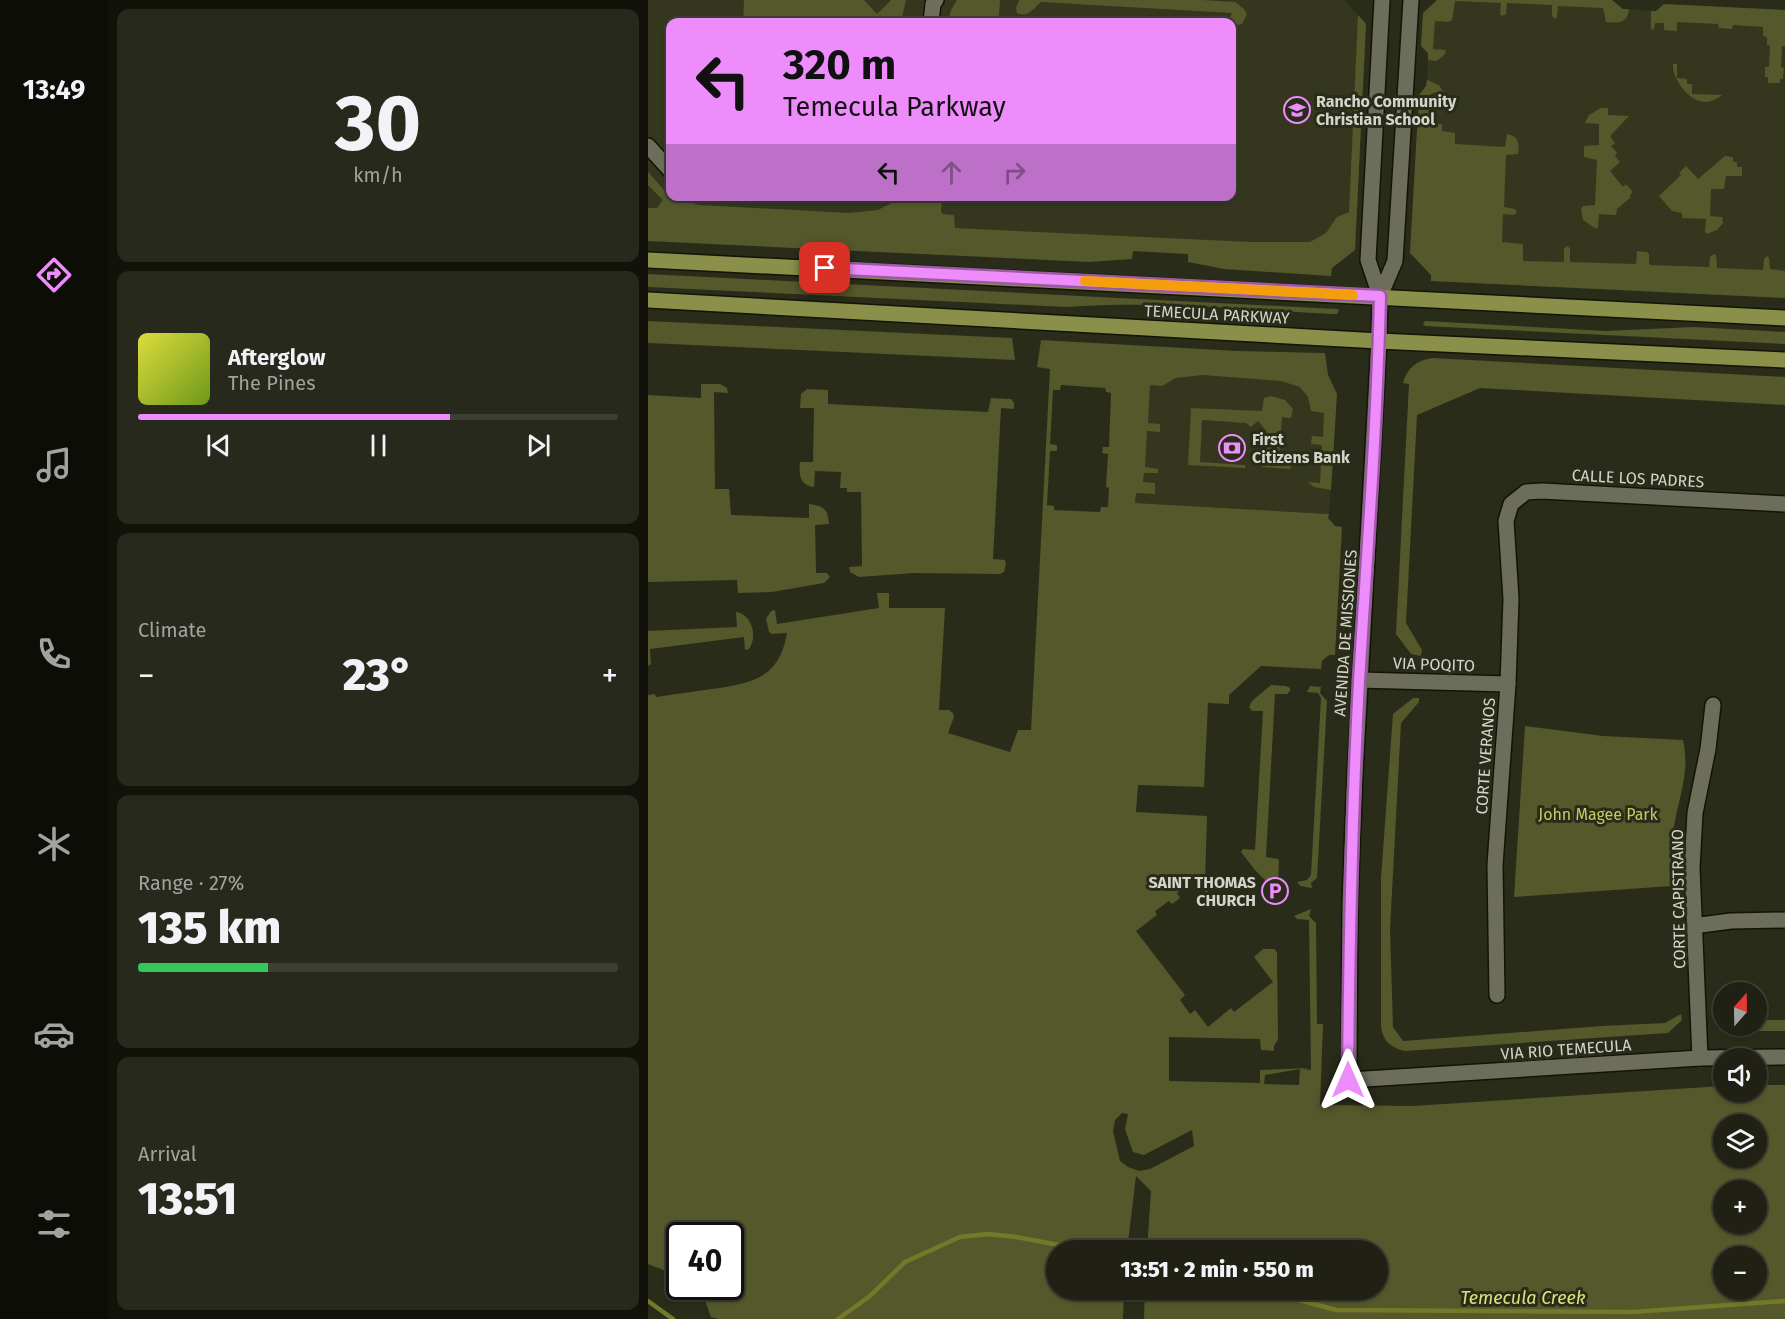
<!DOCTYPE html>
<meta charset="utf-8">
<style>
body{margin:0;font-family:"Fira Sans",sans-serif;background:#28291d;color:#f1f3f6;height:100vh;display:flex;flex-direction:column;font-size:22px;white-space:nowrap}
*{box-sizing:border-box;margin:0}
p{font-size:20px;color:#a2a3a0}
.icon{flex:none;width:33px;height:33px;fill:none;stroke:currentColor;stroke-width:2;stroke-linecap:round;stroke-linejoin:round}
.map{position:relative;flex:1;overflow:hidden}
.details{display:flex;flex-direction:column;gap:9px;padding:9px;background:#12120b;width:540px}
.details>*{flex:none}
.top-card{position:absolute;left:18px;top:18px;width:570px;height:183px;border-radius:12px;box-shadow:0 2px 4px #0004,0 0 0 2px #3d3e34;background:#ed8cfa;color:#111;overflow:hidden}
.needle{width:39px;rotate:20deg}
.buttons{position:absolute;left:1065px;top:982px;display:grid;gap:12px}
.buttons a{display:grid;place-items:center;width:54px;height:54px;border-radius:50%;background:#202114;box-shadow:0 2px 4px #0004,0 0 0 2px #3d3e34;font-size:30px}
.speed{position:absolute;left:18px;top:1222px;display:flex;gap:12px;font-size:30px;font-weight:700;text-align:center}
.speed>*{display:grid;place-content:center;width:78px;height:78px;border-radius:50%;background:#202114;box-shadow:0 2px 4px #0004,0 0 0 2px #3d3e34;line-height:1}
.speed .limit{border:3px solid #111;border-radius:9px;background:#fff;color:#111}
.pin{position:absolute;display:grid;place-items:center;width:51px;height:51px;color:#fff;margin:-26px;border-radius:12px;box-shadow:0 3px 9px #0006}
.me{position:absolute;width:66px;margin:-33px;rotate:0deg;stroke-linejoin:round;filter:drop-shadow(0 0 4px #0008)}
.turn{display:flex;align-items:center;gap:21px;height:126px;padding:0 18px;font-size:27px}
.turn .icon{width:78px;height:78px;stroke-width:2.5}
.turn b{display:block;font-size:42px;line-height:51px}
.lanes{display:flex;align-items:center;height:57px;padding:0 18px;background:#0003;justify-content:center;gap:30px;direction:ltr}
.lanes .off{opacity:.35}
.big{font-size:45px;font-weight:800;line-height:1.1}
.details .tile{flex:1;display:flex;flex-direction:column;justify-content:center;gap:9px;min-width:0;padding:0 21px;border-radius:12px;background:#28291d}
.details .dial{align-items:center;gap:0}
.dial b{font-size:78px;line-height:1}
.song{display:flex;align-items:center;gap:18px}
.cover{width:72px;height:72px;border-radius:9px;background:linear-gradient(135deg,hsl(60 70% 55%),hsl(80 70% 35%))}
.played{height:6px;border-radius:3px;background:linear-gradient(90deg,#ed8cfa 65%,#3d3e34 65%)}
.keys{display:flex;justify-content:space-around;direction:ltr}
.heat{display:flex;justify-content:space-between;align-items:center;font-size:33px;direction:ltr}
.charge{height:9px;border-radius:4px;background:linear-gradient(90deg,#34c759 27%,#3d3e34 0)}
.trip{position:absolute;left:398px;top:1240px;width:342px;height:60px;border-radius:30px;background:#202114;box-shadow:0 2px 4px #0004,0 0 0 2px #3d3e34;font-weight:800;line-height:60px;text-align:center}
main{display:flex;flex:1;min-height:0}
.dock{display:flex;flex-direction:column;width:108px;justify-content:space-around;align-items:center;background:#0d0d08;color:#a2a3a0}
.dock .icon{width:42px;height:42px}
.dock .current{color:#ed8cfa}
.dock b{font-size:27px;color:#f1f3f6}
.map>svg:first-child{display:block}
.built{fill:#34361e;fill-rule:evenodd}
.green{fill:#54582b;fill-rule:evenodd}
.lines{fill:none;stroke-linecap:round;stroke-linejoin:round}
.stream{stroke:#747929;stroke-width:4.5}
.minor-casing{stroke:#131405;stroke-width:18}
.tertiary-casing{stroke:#131405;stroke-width:18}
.primary-casing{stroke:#131405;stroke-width:18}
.minor{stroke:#6c6e5b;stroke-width:15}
.tertiary{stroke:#6c6e5b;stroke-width:15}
.primary{stroke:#8a8f4a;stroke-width:15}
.route-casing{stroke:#9a5ba2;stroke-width:15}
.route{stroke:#ed8cfa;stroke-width:10}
.slow{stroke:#f59e0b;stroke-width:10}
.labels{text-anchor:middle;stroke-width:6;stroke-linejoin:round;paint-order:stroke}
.poi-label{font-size:16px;font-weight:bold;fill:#d4d5ca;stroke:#2a2c1a;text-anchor:start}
.street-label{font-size:16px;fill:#d4d5ca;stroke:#2a2c1a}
.park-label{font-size:16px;fill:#c4cc61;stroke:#2a2c1a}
.water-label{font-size:18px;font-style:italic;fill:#dce479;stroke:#2a2c1a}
</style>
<main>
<nav class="dock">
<b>13:49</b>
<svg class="icon current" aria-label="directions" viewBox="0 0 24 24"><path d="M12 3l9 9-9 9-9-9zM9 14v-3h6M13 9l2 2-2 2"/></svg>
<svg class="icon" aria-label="music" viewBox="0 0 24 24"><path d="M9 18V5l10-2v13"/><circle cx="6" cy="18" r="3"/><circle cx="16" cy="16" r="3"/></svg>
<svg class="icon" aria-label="phone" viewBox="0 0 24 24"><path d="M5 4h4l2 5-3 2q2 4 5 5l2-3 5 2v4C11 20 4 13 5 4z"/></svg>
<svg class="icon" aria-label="climate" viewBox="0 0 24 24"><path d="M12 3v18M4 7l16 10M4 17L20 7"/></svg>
<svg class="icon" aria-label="car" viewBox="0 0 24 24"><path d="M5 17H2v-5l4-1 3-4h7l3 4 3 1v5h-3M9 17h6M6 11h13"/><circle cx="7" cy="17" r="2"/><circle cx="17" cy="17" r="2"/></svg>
<svg class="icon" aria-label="filters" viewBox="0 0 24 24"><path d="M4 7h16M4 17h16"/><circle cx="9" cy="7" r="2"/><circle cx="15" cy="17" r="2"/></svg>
</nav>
<section class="details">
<div class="tile dial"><b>30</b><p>km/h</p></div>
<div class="tile">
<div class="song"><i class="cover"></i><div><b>Afterglow</b><p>The Pines</p></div></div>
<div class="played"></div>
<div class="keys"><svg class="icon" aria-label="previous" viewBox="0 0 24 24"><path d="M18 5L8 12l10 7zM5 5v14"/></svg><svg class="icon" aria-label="pause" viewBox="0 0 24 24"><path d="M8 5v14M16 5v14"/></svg><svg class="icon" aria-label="next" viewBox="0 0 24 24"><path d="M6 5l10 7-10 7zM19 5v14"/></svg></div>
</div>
<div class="tile"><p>Climate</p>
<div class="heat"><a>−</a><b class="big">23°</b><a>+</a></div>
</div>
<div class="tile"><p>Range · 27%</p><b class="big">135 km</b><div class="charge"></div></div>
<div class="tile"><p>Arrival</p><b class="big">13:51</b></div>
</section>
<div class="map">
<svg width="1137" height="1319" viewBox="0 0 1137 1319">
<rect width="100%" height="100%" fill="#2a2c1a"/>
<g class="built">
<path d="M 0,0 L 696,0 L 718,24 L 707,250 L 540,254 L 0,228 ZM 22,22 L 584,22 L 584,196 L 22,196 Z"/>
<path d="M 789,0 L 964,0 L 975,9 L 1008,11 L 1016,4 L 1137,10 L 1137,298 L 783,281 L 783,275 L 762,253 L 771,95 L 779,86 L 780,54 L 773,46 L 775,13 Z"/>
<path d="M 678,369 L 689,394 L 681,514 L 487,503 L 493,376 Z"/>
</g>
<g class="green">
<path d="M 96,0 L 216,0 L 229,14 L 243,0 L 258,0 L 253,22 L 95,22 Z"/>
<path d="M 309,0 L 352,0 L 351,16 L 334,22 L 320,17 L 316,22 L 300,22 L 303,10 Z"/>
<path d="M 371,0 L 554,0 L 587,2 L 596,9 L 599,14 L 594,24 L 584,26 L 584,22 L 580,22 L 584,13 L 393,2 C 385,9 380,18 369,13 L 368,8 Z"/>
<path d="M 789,0 L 964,0 L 975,9 L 981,9 C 980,24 969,23 958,22 L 955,8 L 910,6 L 909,17 L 907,19 L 904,16 L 904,5 L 859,3 L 858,14 L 854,16 L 852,14 L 853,3 L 807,1 L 804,20 L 800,22 L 787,21 L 785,49 L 798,50 L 797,54 L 789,61 L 780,60 L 780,53 L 773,46 L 775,13 Z"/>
<path d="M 1016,4 L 1137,10 L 1137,46 L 1134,46 L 1133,67 L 1136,68 L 1135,79 L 1132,79 L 1132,83 L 1120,83 L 1120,77 L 1117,77 L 1117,67 L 1121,67 L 1122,46 L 1119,45 L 1119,37 L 1115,36 L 1115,27 L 1085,25 L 1084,29 L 1071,28 L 1070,24 L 1029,22 L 1029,31 L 1016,30 L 1016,23 L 1007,23 L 1006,30 L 1003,29 L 1003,11 L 1008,11 Z"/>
<path d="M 710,15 L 718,24 L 707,250 L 684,268 L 683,276 L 576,269 L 540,262 L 540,254 L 485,251 L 484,259 L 441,262 L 0,241 L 0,208 L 9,208 L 15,200 L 0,185 L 0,172 L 15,189 L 22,194 L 22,196 L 51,205 L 201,213 L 230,210 L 255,197 L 294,197 L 293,212 L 295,214 L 306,215 L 307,228 L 603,242 L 662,242 L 678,233 L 689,217 L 701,212 Z"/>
<path d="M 1025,64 L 1029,64 L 1029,78 L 1039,79 L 1039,84 L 1044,84 L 1044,94 L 1074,95 C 1067,100 1060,104 1051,101 C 1038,97 1024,77 1025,64 Z"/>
<path d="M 779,80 L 791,85 L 795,92 L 784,93 L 782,95 L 781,121 L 782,123 L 794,124 L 794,131 L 807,133 L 807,144 L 857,147 L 859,134 C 870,136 872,143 870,154 L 858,155 L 856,207 L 867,209 L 869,212 L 866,215 L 855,214 L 854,242 L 875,244 L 875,261 L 916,262 L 916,249 L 919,246 L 922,248 L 922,262 L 988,264 L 989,251 L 999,252 L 1001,254 L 1001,264 L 1003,265 L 1061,267 L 1062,257 L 1066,254 L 1068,255 L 1069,268 L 1115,270 L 1116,259 L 1119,256 L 1121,258 L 1122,269 L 1137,271 L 1137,298 L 783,281 L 783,275 L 762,253 L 771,95 L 778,86 Z"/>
<path d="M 953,108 L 960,108 L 960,115 L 981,116 L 963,135 L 963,138 L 967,143 L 963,146 L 969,153 L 967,156 L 972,162 L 962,171 L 975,187 L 978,184 L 985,192 L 981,196 L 983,197 L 969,209 L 968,215 L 951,214 L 950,228 L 947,228 L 935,220 L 933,209 L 935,206 L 947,205 L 949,160 L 936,157 L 936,146 L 951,145 L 951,124 L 937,123 L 941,115 Z"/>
<path d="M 1077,156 L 1085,157 L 1085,162 L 1089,162 L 1089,167 L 1094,167 L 1094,176 L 1078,176 L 1076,189 L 1063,189 L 1062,216 L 1074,217 L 1075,223 L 1069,230 L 1059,234 L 1057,232 L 1058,219 L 1034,218 L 1034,213 L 1024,211 L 1011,196 L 1033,175 L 1031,173 L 1038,166 L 1050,179 Z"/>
<path d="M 0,274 L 689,309 L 691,310 L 689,314 L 684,314 C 596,309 507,301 419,307 L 0,287 Z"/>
<path d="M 0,321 L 364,338 L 367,360 L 0,343 Z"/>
<path d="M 777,321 L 958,331 L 1046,327 L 1137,332 L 1137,344 L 777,326 L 775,324 Z"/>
<path d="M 393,340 L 589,351 L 677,353 L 680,375 L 689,394 L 683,490 L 666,487 L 660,482 L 672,483 L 674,445 L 663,444 L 664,436 L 675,437 L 676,413 L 663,411 L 660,397 L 652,387 L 633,381 L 554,375 L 528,378 L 514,386 L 502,385 L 500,423 L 512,424 L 512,432 L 499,431 L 497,467 L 510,469 L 510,473 L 496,473 L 495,482 L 507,483 L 507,494 L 488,493 L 487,503 L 681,514 L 680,518 L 687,526 L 694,527 L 687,655 L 681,655 L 674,661 L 673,669 L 613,666 L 581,695 L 581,704 L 560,703 L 556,787 L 490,785 L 488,812 L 559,816 L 557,882 L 561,897 L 547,880 L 529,893 L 532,898 L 524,904 L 521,901 L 507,911 L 509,915 L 488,931 L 537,995 L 532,1000 L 542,1014 L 547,1010 L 560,1027 L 583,1008 L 586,1012 L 625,982 L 606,957 L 615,949 L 626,949 L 629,952 L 630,1039 L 626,1046 L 626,1051 L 613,1050 L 612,1039 L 521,1037 L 521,1081 L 612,1083 L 612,1070 L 662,1068 L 655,1069 L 663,1070 L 661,920 L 649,919 L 646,916 L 663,909 L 661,916 L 668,923 L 669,1024 L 675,1024 L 672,1105 L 765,1106 L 1075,1086 L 1076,1092 L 1108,1092 L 1109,1085 L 1137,1085 L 1137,1319 L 496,1319 L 497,1290 L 729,1290 L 729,1251 L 499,1251 L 503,1191 L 488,1176 L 479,1251 L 408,1251 L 408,1290 L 476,1290 L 475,1319 L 71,1319 L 63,1317 L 55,1295 L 48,1287 L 82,1287 L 82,1236 L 32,1236 L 31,1276 L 0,1264 L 0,695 L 7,694 L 8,697 C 26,694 45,692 64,689 C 104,683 131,679 139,633 L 124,634 L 121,632 L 118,619 L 123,611 L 127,610 L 129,624 L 231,608 L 229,593 L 241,593 L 241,608 L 297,608 L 291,710 L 301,710 L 305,713 L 306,717 L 300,733 L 362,752 L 370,730 L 383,730 L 402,369 L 389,367 ZM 413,385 L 457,388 L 458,392 L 463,393 L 461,447 L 455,447 L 454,453 L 460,454 L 458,487 L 461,488 L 460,507 L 453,507 L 452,512 L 406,510 L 406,506 L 399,505 L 402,451 L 409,451 L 409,445 L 402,444 L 405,390 L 412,390 ZM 652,1069 L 651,1085 L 616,1084 L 617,1075 ZM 474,1113 L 480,1114 L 477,1129 L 485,1152 L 496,1155 L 544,1130 L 546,1146 L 502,1169 L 491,1171 L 480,1167 L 472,1161 L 465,1131 L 467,1120 ZM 1076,1125 L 1108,1125 L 1108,1158 L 1076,1158 ZM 1076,1191 L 1108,1191 L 1108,1224 L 1076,1224 ZM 1076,1257 L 1108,1257 L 1108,1290 L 1076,1290 Z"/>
<path d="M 784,358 L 1137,377 L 1137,405 L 832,388 L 769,415 L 758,623 L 774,650 L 773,656 L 763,654 L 748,634 L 761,384 L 755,383 C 759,368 768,361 784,358 Z"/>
<path d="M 53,384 L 72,384 L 79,388 L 80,393 L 66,392 L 67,489 L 81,489 L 83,515 L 161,518 L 161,504 C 176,506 180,509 181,524 L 167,525 L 168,573 L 179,573 L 182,577 L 176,583 L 124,592 L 90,593 L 89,580 L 0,582 L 0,395 L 53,398 Z"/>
<path d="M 159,389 L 180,390 L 180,404 L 340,412 L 343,398 L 363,399 L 366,403 L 366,409 L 353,408 L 345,559 L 357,560 L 358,563 L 356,572 L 352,574 L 266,573 L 211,577 L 202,572 L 201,567 L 214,566 L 213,492 L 199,492 L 199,488 L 192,488 L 193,472 L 167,471 L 166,487 C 151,485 151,474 152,462 L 165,462 L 166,408 L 152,408 L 153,394 Z"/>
<path d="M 623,396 L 637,400 L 645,409 L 643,418 L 634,417 L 631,458 L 644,463 L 642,469 L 614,467 L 616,435 L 619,432 L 610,421 L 603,427 L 598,423 L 554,420 L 552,462 L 597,465 L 597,468 L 540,465 L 543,408 L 614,411 L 616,398 Z"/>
<path d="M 88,612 C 104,614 110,637 101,649 L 97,650 L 96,637 L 2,649 L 3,664 L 0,666 L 0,631 L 89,627 Z"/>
<path d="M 623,685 L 638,686 L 642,688 L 642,691 L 639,694 L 627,694 L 618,857 L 630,859 L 631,861 L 630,887 L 625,888 L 607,870 L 593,852 L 595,849 L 607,850 L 615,711 L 604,711 L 601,707 L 604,701 Z"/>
<path d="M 662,686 L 673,687 L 672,693 L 679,701 L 669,878 L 663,883 L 664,888 L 652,886 L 649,882 L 659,880 L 663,875 L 673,698 L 670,693 L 659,692 Z"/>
<path d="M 765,698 L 771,698 L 771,702 L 753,723 L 742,930 L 745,1027 L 755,1041 L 954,1026 L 1017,1023 L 1033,1014 L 1034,1020 L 1020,1033 L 757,1051 C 743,1048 735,1041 733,1027 L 733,878 L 745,714 Z"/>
<path d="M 877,726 L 955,736 L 1035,740 C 1043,774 1029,800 1025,834 C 1023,851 1024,869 1024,886 L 866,897 Z"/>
<path d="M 1109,1020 L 1137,1020 L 1137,1031 L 1084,1031 L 1077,1026 L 1108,1026 Z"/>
</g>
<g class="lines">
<g class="stream">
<path d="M 615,1290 L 688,1310 L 985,1312 L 1137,1301"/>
<path d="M 0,1301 L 25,1319"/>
<path d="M 190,1319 L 222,1296 L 257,1262 L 312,1237 L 340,1234 L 368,1237 L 443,1251"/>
</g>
<defs>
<g id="minor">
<path d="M 283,22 L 285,4 L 288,0"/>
<path d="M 0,146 L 22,170"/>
<path d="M 711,680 L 860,684"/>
<path d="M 1045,926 L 1083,921 L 1137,920"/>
<path d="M 849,995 L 847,865 L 860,684 L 863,599 L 858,521 L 863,504 L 878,492 L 894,491 L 1137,504"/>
<path d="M 1052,1058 L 1044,868 L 1047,813 L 1060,749 L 1065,705"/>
</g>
<g id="tertiary">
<path d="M 734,0 L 720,260 L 732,296 L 731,341 L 707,774 L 702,902 L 701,1080 L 1052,1058 L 1137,1057"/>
<path d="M 732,296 L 747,261 L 763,0"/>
</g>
<g id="primary">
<path d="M 0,260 L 1137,318"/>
<path d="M 0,300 L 731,341 L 1137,360"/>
</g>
</defs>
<use href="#minor" class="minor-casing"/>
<use href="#tertiary" class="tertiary-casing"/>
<use href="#primary" class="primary-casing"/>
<use href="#minor" class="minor"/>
<use href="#tertiary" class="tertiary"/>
<use href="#primary" class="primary"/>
</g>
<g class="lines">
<defs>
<path id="route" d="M 177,268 L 732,296 C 729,425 719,553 711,681 C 704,814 701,947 700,1080"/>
</defs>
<use href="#route" class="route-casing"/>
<use href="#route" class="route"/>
<path class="slow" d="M 437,281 L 705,295"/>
</g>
<defs>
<symbol id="school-ring" viewBox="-11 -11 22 22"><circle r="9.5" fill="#2a2c1a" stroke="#ed8cfa" stroke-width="1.5"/><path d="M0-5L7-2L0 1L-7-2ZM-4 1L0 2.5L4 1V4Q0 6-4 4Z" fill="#ed8cfa"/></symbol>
<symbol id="bank-ring" viewBox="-11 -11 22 22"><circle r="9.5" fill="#2a2c1a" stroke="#ed8cfa" stroke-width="1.5"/><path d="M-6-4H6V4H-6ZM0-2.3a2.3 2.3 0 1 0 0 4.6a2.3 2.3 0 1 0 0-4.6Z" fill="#ed8cfa"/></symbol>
<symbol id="parking-ring" viewBox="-11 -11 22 22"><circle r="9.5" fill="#2a2c1a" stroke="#ed8cfa" stroke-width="1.5"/><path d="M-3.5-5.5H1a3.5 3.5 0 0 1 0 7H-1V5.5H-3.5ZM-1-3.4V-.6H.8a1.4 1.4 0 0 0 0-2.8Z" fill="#ed8cfa"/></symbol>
</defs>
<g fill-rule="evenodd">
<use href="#school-ring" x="634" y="95" width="30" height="30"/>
<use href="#bank-ring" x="569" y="433" width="30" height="30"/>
<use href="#parking-ring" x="612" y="876" width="30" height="30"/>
</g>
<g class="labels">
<g class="poi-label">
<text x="668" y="107">Rancho Community<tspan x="668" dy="18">Christian School</tspan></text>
<text x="604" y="445">First<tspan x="604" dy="18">Citizens Bank</tspan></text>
<text x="608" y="888" text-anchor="end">SAINT THOMAS<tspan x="608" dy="18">CHURCH</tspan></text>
</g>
<g class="street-label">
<text transform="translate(569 314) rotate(3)" y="6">TEMECULA PARKWAY</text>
<text transform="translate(990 478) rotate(3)" y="6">CALLE LOS PADRES</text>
<text transform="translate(697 633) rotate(-86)" y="6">AVENIDA DE MISSIONES</text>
<text transform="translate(786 664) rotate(2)" y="6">VIA POQITO</text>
<text transform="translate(837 756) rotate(-86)" y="6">CORTE VERANOS</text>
<text transform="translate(1030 899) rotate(-91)" y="6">CORTE CAPISTRANO</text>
<text transform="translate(918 1049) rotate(-4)" y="6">VIA RIO TEMECULA</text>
</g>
<g class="park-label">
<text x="950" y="820">John Magee Park</text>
</g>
<g class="water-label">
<text x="875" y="1304">Temecula Creek</text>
</g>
</g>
</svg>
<div class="buttons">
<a><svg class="needle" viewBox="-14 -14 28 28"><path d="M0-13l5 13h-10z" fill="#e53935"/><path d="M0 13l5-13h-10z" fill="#a2a3a0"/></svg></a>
<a><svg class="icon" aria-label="sound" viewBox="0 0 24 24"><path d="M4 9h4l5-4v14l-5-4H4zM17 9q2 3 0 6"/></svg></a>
<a><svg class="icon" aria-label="layers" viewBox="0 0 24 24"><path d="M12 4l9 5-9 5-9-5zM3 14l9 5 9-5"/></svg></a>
<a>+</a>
<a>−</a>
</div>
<div class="speed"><div class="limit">40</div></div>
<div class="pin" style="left:177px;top:268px;background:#d93025"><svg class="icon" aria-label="arrive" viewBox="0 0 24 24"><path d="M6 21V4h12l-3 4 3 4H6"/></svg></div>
<svg class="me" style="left:700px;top:1080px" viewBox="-20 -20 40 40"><path d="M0-17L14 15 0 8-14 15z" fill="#ed8cfa" stroke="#fff" stroke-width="4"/></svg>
<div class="trip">13:51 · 2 min · 550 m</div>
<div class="top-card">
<div class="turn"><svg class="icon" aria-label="left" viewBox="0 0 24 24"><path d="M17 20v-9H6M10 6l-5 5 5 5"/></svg><div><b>320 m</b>Temecula Parkway</div></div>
<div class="lanes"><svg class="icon" aria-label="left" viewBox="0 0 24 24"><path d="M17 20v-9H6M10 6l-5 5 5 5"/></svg><svg class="icon off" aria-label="ahead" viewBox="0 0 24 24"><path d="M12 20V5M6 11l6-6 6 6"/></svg><svg class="icon off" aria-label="right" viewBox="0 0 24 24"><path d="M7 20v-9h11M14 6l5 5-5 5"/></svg></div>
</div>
</div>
</main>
